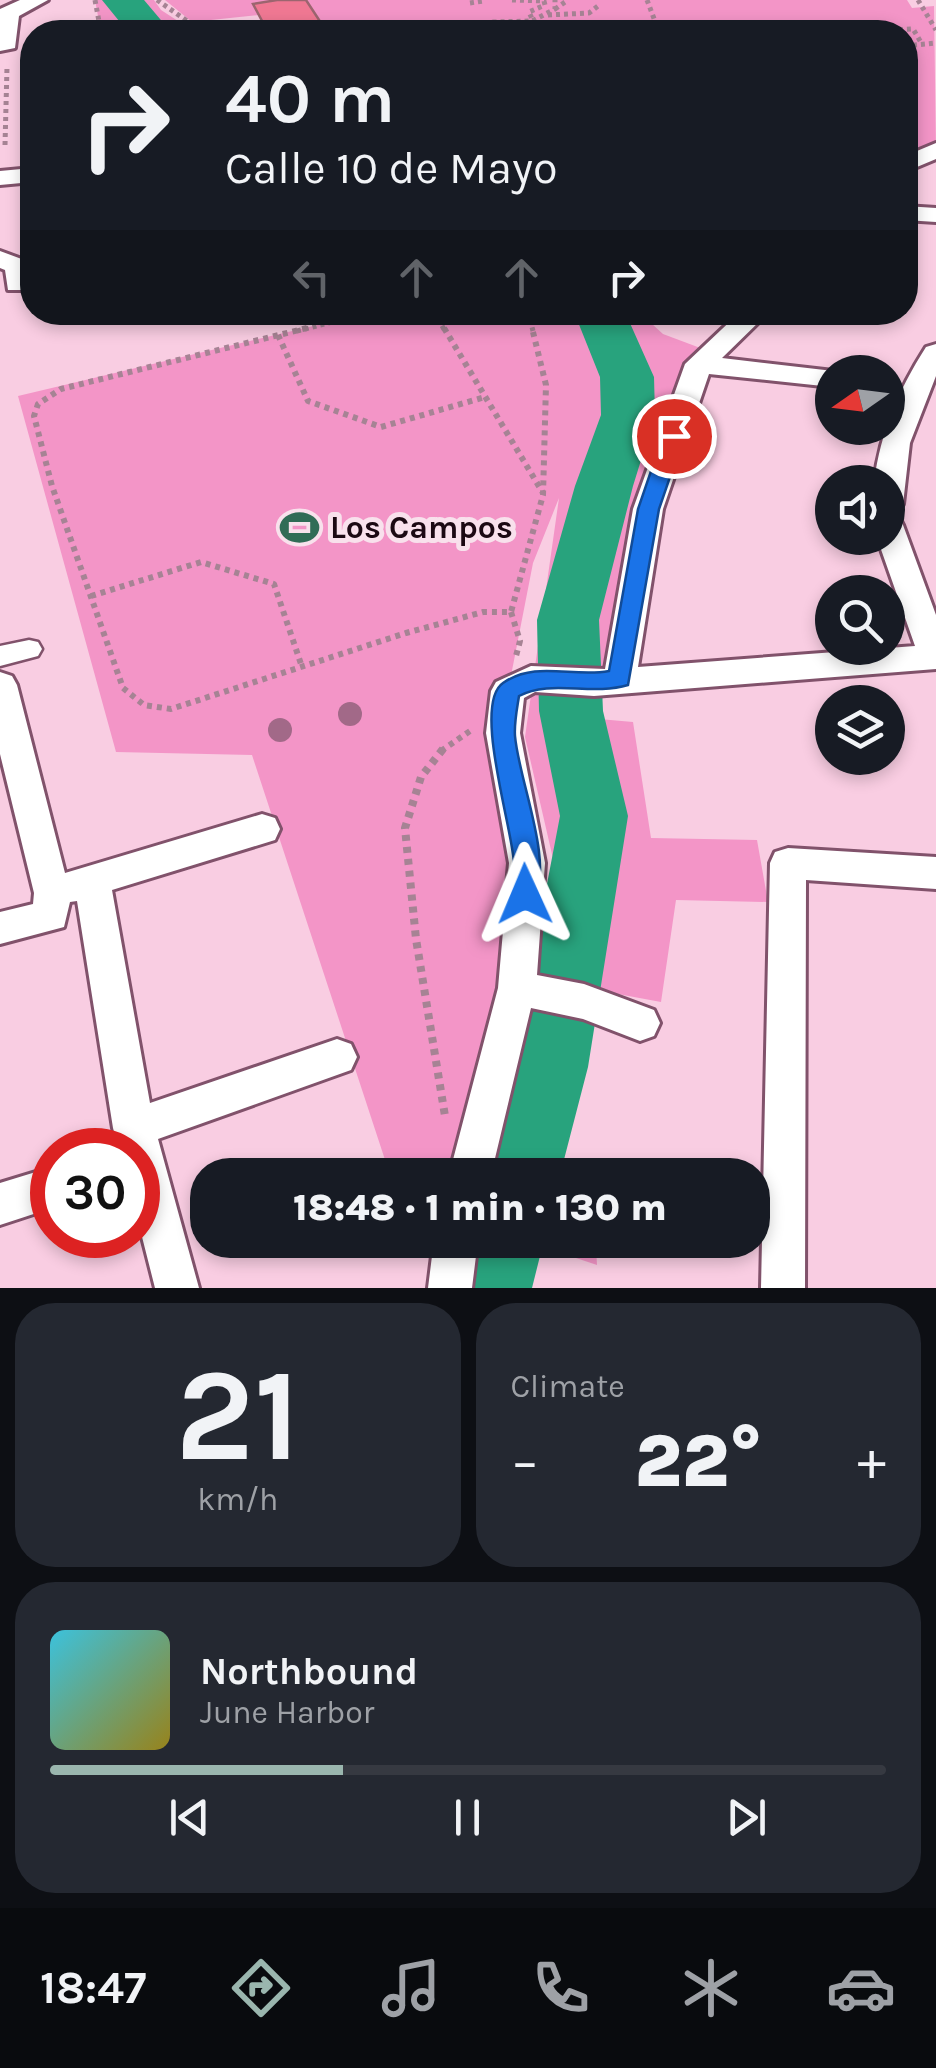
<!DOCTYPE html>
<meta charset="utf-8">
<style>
body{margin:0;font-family:Karla,sans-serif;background:#242831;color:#f1f3f6;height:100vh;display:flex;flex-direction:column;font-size:38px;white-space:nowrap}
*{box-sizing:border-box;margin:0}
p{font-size:32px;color:#9ea1a6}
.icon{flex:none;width:55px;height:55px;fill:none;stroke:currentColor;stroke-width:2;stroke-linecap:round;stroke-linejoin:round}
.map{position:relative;height:1288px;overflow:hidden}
.side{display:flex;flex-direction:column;gap:15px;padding:15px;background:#0d0f14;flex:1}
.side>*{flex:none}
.guide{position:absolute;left:20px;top:20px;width:898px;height:305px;border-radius:40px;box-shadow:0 5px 15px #0003;background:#171b24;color:#f1f3f6;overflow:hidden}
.needle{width:65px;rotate:256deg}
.fabs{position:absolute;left:815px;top:355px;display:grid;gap:20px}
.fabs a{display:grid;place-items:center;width:90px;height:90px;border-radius:50%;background:#171b24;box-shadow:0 5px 15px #0003;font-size:50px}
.speed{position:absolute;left:30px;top:1128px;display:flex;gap:20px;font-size:50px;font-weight:700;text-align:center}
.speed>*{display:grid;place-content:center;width:130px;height:130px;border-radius:50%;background:#171b24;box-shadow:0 5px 15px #0003;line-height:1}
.speed .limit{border:15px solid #d22;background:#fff;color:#111}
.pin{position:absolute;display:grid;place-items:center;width:85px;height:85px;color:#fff;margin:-42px;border:5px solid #fff;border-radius:50%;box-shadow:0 2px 10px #0007}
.me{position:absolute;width:110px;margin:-55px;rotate:359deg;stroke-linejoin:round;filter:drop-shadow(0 0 8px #0008)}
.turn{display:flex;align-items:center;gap:35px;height:210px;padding:0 40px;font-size:45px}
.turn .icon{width:130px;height:130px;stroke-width:2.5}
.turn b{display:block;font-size:70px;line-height:85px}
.lanes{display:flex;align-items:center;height:95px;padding:0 40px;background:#0003;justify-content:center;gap:50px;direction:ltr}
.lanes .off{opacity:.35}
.big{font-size:75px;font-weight:800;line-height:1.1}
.side .card{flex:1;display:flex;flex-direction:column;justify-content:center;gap:15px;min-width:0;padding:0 35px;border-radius:40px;background:#242831}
.side .dial{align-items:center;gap:0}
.dial b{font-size:130px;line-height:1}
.song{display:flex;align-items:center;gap:30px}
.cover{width:120px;height:120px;border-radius:15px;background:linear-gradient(135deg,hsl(190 70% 55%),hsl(50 70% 35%))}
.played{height:10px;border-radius:5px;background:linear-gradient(90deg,#9ab6ae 35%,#363941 35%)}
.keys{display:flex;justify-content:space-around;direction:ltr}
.heat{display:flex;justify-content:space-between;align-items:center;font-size:55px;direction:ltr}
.side .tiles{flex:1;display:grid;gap:15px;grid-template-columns:1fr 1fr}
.card:last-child{grid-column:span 2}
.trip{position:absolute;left:190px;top:1158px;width:580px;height:100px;border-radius:40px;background:#171b24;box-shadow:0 5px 15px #0003;font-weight:800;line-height:100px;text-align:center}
.tab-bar{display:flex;height:160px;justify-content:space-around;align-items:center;background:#090b0e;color:#9ea1a6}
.tab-bar .icon{width:70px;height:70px}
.tab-bar .on{color:#9ab6ae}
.tab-bar b{font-size:45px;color:#f1f3f6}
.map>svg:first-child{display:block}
.green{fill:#f395c7}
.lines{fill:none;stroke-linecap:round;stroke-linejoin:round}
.river{fill:#28a37d;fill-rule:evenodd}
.building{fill:#f07893;stroke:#9c656f;stroke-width:2.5}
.pedestrian-casing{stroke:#81526b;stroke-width:5}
.minor-casing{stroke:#81526b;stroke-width:6}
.path-far2{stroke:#a68394;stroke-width:5;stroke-dasharray:4 4;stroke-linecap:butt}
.path-far1{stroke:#a68394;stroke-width:6;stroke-dasharray:5 5;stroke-linecap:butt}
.path{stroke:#a68394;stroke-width:8;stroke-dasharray:6 6;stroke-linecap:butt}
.pedestrian{fill:#fff;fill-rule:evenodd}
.minor{fill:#fff;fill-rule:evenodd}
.tree{fill:#a26988}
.route{fill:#1a73e8;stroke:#114b97;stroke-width:2.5}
.labels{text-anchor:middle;stroke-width:10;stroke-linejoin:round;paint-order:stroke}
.poi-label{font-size:32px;font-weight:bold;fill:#1b0913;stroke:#f8e1ec;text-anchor:start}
</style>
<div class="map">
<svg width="936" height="1288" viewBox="0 0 936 1288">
<rect width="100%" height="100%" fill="#f9cde2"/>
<g class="green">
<path d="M 95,0 L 154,0 L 161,10 L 195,32 L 101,32 Z"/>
<path d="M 165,0 L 274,0 L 254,4 L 259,15 L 192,22 Z"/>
<path d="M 306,0 L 907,0 L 912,8 L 934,6 L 936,150 L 905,165 L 905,32 L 327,32 Z"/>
<path d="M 337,313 L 640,313 L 663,334 L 711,352 L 603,694 L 599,719 L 633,722 L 651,838 L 757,840 L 768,902 L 676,900 L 661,1002 L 607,992 L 584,1002 L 543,1154 L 569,1161 L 570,1175 L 498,1175 L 534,992 L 554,863 L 525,737 L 559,498 L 533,563 L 508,691 L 527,863 L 470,1175 L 390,1175 L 252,755 L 116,752 L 18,396 L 343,319 Z"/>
<path d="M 485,1240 L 626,1240 L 628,1247 L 596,1247 L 597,1265 L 528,1242 L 515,1266 L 499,1264 L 490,1286 L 497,1288 L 470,1288 Z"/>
</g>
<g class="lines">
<g class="river">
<path d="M 102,0 L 144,0 L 171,32 L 128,32 Z"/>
<path d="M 574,312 L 625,312 L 654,377 L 655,415 L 633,486 L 599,620 L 603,711 L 628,816 L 588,1067 L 560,1175 L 480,1175 L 512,1067 L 560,816 L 539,711 L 537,620 L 575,486 L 601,415 L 600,377 Z"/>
<path d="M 462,1240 L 544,1240 L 532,1288 L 448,1288 Z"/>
</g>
</g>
<path class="building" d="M 277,0 L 306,0 L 327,32 L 268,32 L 253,4 Z"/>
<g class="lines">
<defs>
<path id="pedestrian" d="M 29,640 L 38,642 L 42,649 L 38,656 L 0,666 L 0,646 Z"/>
<g id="minor">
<path d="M 20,0 L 48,0 L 19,16 L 15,48 L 0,51 L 0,9 Z"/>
<path d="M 936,143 L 936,159 L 905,172 L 905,156 Z"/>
<path d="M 32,168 L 32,182 L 0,185 L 0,171 Z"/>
<path d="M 905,206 L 936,208 L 936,222 L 905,220 Z"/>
<path d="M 0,251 L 27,261 L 31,266 L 26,290 L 8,290 L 5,270 L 0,268 Z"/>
<path d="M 740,312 L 769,312 L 722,358 L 842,372 L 832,372 L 832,387 L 709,374 L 663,509 L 638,667 L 915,646 L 877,538 L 888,538 L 888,482 L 874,482 C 881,431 898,391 926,347 L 936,344 L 936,376 L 910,443 L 903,504 L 899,511 L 888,514 L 899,517 L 903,525 L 936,615 L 936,669 L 594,696 L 535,692 L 524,698 L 520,733 L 545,863 L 537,975 L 584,984 L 654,1010 L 660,1023 L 654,1036 L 640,1041 L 583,1019 L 531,1008 L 491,1175 L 449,1175 L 498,988 L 509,863 L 486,733 L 491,691 L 496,682 L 531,666 L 605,669 L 633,509 L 685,364 Z"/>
<path d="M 0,672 L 12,676 L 17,685 L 65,873 L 262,814 L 275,818 L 280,829 L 275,840 L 112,890 L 150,1103 L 337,1039 L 351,1044 L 357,1057 L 351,1070 L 158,1139 L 199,1288 L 155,1288 L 138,1221 L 138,1150 L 119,1150 L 113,1128 L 77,901 L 70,902 L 64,927 L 0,944 L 0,912 L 33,904 L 34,893 L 0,754 Z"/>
<path d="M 788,848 L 936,857 L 936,889 L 806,880 L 805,1288 L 761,1288 L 770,863 L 775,852 Z"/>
<path d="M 52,1167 L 52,1208 L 0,1225 L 0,1183 Z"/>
<path d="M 434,1240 L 478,1240 L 472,1288 L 428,1288 Z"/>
</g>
</defs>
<use href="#pedestrian" class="pedestrian-casing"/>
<use href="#minor" class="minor-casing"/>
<g class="path-far2">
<path d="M 95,0 L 101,32"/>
<path d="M 157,0 L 203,32"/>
<path d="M 512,0 L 544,1 L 545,5 L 529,12 L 533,21"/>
<path d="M 647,0 L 659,32"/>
<path d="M 918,0 L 936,30"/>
<path d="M 470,3 L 483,1"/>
<path d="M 555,9 L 568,0"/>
<path d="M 548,15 L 589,13 L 598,6"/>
<path d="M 100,25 L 118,32"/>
<path d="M 480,32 L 493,22 L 532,21 L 555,9 L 555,0"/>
<path d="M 500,32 L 539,32 L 568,23"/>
<path d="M 564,32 L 588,25 L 635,32"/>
<path d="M 859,32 L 913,29 L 922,44"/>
<path d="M 905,46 L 936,43"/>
<path d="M 5,145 L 7,67"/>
<path d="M 434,312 L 445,331"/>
<path d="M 436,312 L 451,319 L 530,316"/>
<path d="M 528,312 L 533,331"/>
<path d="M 297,331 L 372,312"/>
</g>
<g class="path-far1">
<path d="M 307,328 L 61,389 L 38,404 L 34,416 L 52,486 L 123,688 L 144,705 L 171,709 L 406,633 L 483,612 L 511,612 L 543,495 L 546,385 L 532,328"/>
<path d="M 444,328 L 543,493"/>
<path d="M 278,335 L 308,401 L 381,427 L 485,397"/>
<path d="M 91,596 L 201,562 L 274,584 L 302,667"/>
<path d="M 511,612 L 520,641 L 516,656"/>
<path d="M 441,751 L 470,731"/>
</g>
<path class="path" d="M 443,749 L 421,777 L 405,828 L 416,939 L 445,1116"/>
<use href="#pedestrian" class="pedestrian"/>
<use href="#minor" class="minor"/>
</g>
<g class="tree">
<circle cx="350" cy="714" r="12"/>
<circle cx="280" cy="730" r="12"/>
</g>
<path class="route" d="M 674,430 L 684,436 L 659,509 L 628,685 C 591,696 550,679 519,696 C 517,709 514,723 515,736 C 519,782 554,860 534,902 L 525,906 L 516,902 C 509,890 515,878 514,864 C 513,829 472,704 503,683 C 536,660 573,678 609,671 L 638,509 L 663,436 Z"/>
<defs>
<symbol id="stadium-bare" viewBox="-9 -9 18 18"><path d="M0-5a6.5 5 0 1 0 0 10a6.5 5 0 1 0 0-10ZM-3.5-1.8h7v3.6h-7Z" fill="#306c56" stroke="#f8e1ec" stroke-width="2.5" paint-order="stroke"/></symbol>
</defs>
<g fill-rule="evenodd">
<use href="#stadium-bare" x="272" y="500" width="55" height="55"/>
</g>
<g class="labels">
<g class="poi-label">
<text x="330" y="538">Los Campos</text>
</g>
</g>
</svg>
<div class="fabs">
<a><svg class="needle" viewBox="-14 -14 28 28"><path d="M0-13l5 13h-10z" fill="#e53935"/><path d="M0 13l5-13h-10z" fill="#9ea1a6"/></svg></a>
<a><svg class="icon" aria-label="sound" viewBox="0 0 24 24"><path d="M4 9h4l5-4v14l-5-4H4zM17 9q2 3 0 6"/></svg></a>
<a><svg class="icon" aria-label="search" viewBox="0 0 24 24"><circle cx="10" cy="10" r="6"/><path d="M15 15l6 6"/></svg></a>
<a><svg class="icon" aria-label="layers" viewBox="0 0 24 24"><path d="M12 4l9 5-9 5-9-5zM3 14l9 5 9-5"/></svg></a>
</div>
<div class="speed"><div class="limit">30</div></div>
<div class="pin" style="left:674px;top:436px;background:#d93025"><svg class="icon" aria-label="arrive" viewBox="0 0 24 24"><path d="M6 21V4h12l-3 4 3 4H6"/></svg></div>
<svg class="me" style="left:525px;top:894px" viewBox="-20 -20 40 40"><path d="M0-17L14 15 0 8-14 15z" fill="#1a73e8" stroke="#fff" stroke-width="4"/></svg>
<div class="trip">18:48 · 1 min · 130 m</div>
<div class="guide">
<div class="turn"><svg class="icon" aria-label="right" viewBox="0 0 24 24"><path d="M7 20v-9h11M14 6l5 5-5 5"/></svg><div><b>40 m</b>Calle 10 de Mayo</div></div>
<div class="lanes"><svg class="icon off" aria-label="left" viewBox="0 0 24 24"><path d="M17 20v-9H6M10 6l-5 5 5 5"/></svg><svg class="icon off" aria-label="ahead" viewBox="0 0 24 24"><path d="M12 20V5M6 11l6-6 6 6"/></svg><svg class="icon off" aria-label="ahead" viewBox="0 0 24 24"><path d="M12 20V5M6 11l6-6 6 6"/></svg><svg class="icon" aria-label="right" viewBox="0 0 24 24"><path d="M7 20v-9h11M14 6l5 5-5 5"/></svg></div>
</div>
</div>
<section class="side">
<div class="tiles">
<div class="card dial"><b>21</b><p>km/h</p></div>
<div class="card"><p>Climate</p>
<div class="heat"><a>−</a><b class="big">22°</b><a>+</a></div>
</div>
<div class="card">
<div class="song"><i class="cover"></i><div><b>Northbound</b><p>June Harbor</p></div></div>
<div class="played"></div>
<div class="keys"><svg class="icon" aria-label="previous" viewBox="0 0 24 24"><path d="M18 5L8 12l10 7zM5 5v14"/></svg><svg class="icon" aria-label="pause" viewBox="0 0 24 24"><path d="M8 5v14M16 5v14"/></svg><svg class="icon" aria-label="next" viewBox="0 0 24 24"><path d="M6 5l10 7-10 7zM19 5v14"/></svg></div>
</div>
</div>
</section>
<nav class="tab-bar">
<b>18:47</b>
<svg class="icon on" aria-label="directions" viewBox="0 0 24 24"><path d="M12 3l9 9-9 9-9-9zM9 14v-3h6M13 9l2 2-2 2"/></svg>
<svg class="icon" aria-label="music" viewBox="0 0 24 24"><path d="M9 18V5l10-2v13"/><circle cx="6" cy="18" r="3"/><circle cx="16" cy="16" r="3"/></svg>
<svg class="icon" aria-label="phone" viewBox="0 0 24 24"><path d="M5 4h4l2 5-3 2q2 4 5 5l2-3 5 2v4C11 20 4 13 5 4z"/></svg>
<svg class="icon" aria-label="climate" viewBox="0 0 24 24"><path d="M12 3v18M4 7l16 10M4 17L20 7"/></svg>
<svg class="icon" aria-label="car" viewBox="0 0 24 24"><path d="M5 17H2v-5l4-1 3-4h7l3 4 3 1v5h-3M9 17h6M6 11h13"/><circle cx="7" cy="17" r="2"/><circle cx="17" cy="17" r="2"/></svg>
</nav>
